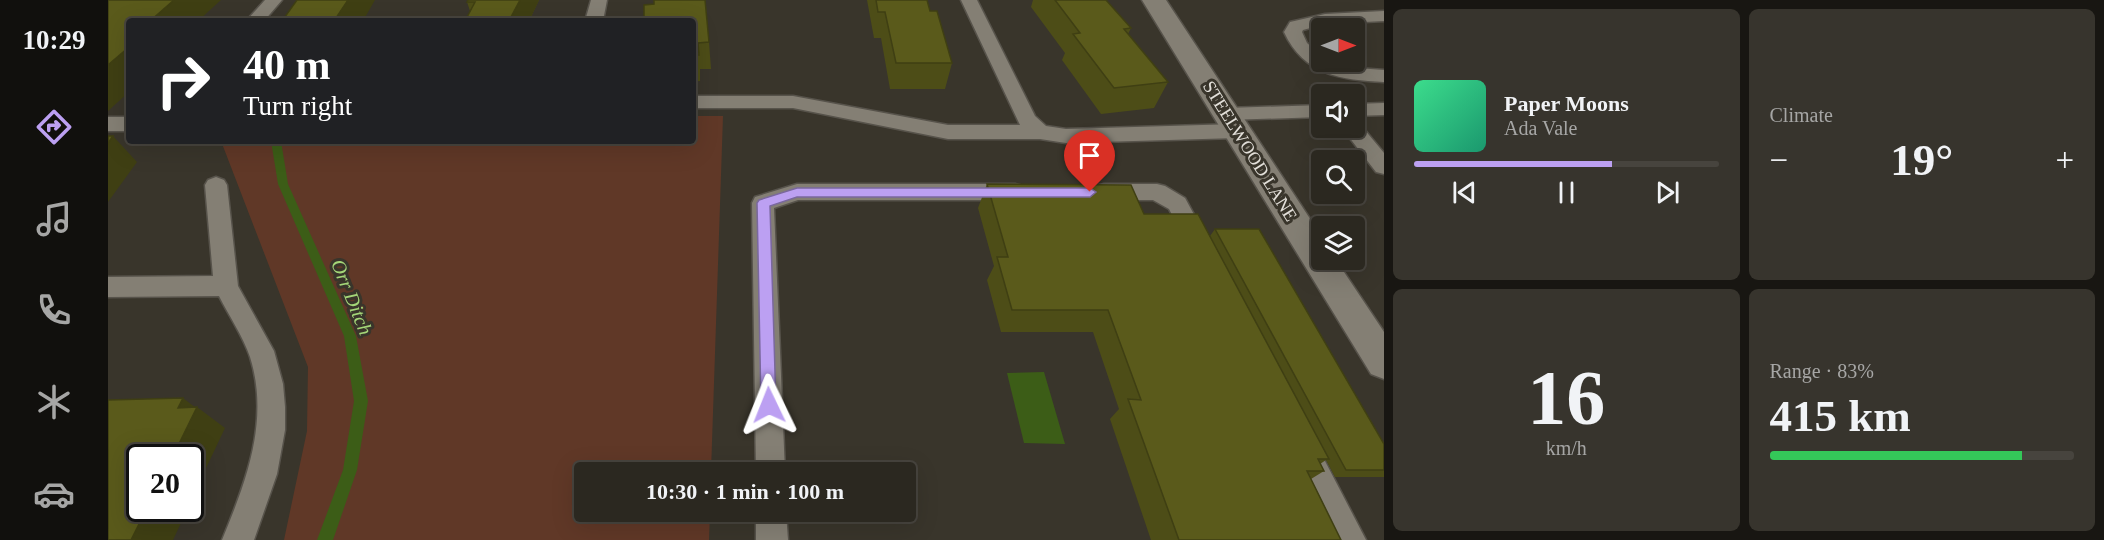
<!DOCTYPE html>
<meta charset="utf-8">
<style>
body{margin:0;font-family:"Times New Roman",serif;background:#37342d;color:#f1f3f6;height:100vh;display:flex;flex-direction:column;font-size:22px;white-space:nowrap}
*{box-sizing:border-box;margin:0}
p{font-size:20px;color:#a6a6a5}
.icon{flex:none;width:33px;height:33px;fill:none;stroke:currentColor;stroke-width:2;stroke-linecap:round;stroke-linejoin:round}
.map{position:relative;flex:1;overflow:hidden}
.details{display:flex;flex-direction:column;gap:9px;padding:9px;background:#181612;width:720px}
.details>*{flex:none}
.top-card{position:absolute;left:18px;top:18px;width:570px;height:126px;border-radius:6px;box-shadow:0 6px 24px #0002,0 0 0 2px #47443e;background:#202124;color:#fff;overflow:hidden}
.needle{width:39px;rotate:90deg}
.controls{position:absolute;left:1203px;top:18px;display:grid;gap:12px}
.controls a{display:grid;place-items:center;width:54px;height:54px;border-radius:6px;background:#2b2820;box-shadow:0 6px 24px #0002,0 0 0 2px #47443e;font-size:30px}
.speed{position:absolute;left:18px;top:444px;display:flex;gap:12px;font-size:30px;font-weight:700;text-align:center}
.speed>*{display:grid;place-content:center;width:78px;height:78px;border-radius:50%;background:#2b2820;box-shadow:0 6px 24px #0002,0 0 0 2px #47443e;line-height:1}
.speed .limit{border:3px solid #111;border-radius:9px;background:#fff;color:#111}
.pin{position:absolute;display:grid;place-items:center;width:51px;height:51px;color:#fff;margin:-62px -26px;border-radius:50% 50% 50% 0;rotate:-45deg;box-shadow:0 0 6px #0007}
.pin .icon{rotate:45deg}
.me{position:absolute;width:66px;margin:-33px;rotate:358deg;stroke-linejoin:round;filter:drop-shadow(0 0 4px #0008)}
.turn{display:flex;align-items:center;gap:21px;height:126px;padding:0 18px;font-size:27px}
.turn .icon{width:78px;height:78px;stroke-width:2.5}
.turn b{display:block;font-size:42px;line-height:51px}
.big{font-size:45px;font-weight:700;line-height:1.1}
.details .widget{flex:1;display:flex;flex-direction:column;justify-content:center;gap:9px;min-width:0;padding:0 21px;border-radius:9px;background:#37342d}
.details .dial{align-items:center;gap:0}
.dial b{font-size:78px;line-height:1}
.song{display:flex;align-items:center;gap:18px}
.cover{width:72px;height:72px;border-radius:9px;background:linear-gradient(135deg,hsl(150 70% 55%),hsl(160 70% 35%))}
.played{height:6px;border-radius:3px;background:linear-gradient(90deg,#bca0f2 65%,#47443e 65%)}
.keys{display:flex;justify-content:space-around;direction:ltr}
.heat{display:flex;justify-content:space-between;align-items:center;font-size:33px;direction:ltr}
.charge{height:9px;border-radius:4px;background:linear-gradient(90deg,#34c759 83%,#47443e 0)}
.details .tiles{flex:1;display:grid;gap:9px;grid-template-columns:repeat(2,1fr)}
.trip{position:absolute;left:466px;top:462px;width:342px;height:60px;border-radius:6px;background:#2b2820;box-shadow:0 6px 24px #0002,0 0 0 2px #47443e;font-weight:700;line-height:60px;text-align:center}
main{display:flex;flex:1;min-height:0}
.menu{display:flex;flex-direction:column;width:108px;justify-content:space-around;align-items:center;background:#11100d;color:#a6a6a5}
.menu .icon{width:42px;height:42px}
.menu .active{color:#bca0f2}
.menu b{font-size:27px;color:#f1f3f6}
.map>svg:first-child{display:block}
.green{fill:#603827}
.water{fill:#3c5d17}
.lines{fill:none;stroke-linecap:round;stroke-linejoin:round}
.stream{fill:#3c5d17;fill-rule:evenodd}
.lane-casing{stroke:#57534b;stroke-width:3}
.street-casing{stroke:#57534b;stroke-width:3}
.lane{fill:#847f74;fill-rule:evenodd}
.street{fill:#847f74;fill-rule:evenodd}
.wall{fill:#4d4d17}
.shaded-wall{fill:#3f3f13}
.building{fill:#5a5a1b;stroke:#3f3f13;stroke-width:1.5}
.route{fill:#bca0f2;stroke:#7a689d;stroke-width:1.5}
.labels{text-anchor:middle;stroke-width:6;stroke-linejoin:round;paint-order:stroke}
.street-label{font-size:18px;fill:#e3e0da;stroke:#39352b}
.water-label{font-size:20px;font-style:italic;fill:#a4d678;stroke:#39352b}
</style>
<main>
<nav class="menu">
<b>10:29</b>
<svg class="icon active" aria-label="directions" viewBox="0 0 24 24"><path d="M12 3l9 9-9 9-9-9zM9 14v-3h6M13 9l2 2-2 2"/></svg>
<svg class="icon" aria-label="music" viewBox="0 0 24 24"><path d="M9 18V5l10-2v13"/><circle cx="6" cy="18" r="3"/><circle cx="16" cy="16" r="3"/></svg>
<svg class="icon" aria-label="phone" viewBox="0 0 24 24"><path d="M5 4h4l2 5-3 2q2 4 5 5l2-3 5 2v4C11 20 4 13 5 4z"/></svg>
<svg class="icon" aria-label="climate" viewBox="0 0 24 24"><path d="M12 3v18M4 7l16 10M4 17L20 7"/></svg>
<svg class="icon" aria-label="car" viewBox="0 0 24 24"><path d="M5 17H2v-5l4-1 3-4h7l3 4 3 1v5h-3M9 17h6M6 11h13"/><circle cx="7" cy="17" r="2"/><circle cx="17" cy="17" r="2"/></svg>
</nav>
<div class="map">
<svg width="1276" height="540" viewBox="0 0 1276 540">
<rect width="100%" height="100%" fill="#39352b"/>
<path class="green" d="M 585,116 L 615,116 L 603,472 L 477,472 L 477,512 L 602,512 L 601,540 L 176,540 L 199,431 L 200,367 L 113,141 L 585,141 Z"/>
<path class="water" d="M 936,372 L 957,444 L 916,443 L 899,373 Z"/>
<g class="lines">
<path class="stream" d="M 163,141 L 173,141 L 180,184 L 248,336 L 260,401 L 249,470 L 225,540 L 209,540 L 235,470 L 246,401 L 236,336 L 170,184 Z"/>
<defs>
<g id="lane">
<path d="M 157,0 L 174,0 L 156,21 L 138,21 Z"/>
<path d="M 483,0 L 499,0 L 495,21 L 477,21 Z"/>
<path d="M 853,0 L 869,0 L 927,116 L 938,126 L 958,129 L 1129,124 L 1136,126 L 1139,131 L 1136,136 L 1129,138 L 958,143 L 932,139 L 840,139 L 685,108 L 585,108 L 585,96 L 685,96 L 840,125 L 912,125 Z"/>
<path d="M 1276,11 L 1276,21 L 1217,24 L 1195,30 L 1194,32 L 1199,43 L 1214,56 L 1214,62 L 1224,62 L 1249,68 L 1276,70 L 1276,82 C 1233,80 1196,75 1176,32 L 1182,22 L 1217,14 Z"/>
<path d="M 1276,103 L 1276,115 L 1246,116 L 1246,104 Z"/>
<path d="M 1214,105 L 1214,117 L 1118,120 L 1111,119 L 1108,114 L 1111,109 L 1118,108 Z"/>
<rect x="0" y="117" width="21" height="14"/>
<path d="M 1246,122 L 1251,123 L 1276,153 L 1276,174 L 1268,172 L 1234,128 L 1246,128 Z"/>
<path d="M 108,177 L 116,180 L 119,185 L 130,286 L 166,351 L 175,384 L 177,407 L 177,430 L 169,474 L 146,540 L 114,540 C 138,482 162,420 142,357 C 135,336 121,316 111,296 L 0,297 L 0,277 L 105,276 L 97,185 L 100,180 Z"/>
<path d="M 689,184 L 907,184 L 915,186 L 918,192 L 915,198 L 907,200 L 690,200 L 666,208 L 677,472 L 648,472 L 644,203 L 647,197 Z"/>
<path d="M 996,184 L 1049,184 L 1057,186 L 1077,198 L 1102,244 L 1098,250 L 1090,253 L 1082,250 L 1061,209 L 1045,200 L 996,200 L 988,198 L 985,192 L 988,186 Z"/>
<path d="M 1195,434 L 1205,438 L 1258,540 L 1226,540 L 1181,448 L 1185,438 Z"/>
<path d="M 648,512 L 678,512 L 680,540 L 648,540 Z"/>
</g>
<path id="street" d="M 1034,0 L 1058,0 L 1214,237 L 1214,260 L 1228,260 L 1276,332 L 1276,379 L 1263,374 Z"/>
</defs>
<use href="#lane" class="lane-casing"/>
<use href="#street" class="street-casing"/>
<use href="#lane" class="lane"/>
<use href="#street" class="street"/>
</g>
<g class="wall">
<path d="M 431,0 L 421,21 L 357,21 L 362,11 L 359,2 Z"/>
<path d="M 759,0 L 819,0 L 822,11 L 844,63 L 837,89 L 782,89 L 773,38 L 766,38 Z"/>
<path d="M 925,0 L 998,0 L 1023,28 L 1020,34 L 1060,82 L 1046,108 L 993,114 L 954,60 L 957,53 L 923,7 Z"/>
<path d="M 585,21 L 601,42 L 603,69 L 592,69 L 592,81 L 585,82 Z"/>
<path d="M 879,184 L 1036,214 L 1102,236 L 1107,229 L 1276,444 L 1276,477 L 1227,477 L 1218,460 L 1212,464 L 1216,471 L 1203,479 L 1233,540 L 1043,540 L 1002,419 L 1011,409 L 985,332 L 893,332 L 879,280 L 886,266 L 870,208 Z"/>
</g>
<g class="shaded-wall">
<path d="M 66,0 L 113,0 L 90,21 L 42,21 Z"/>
<path d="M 240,0 L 267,0 L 255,21 L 226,21 Z"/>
<path d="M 412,0 L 431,0 L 421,21 L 402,21 L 402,19 Z"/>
<path d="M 21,47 L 21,92 L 0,111 L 0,65 Z"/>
<path d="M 5,136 L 29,162 L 0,202 L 0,143 Z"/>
<path d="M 75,398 L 88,408 L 89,407 L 117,428 L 82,502 L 82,458 L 64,458 L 70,408 Z"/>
<path d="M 39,508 L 80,508 L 65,540 L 23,540 Z"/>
</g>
<g class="building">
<path d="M 0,0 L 66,0 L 42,21 L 21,21 L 21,47 L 0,65 Z"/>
<path d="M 189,0 L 240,0 L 226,21 L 174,21 Z"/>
<path d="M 360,0 L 412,0 L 402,19 L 411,20 L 410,21 L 357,21 L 367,2 L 359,2 Z"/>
<path d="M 546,0 L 597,0 L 601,42 L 590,43 L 591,55 L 585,55 L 585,21 L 536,21 L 536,5 L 546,4 Z"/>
<path d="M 768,0 L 819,0 L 822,11 L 829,11 L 844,63 L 788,63 L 777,12 L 770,12 Z"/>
<path d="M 947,0 L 998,0 L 1023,28 L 1016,29 L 1060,82 L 1006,88 L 965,34 L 972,33 Z"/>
<path d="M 0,136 L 5,136 L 0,143 Z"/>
<path d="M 879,184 L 1023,185 L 1036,214 L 1090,214 L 1221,459 L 1210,459 L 1216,471 L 1199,471 L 1233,540 L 1071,540 L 1020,399 L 1033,400 L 1000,310 L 904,310 L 889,257 L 900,257 Z"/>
<path d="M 1107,229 L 1151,229 L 1276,444 L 1276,470 L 1238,470 Z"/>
<path d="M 75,398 L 70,408 L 89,407 L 64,458 L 32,458 L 32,508 L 39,508 L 23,540 L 0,540 L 0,400 Z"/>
</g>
<path class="route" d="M 689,188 L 982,188 L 988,192 L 982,197 L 689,197 L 662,206 L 668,405 L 666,410 L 661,412 L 655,410 L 653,405 L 649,203 L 651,200 Z"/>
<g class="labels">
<g class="street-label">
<text transform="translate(1142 151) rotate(58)" y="6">STEELWOOD LANE</text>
</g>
<g class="water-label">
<text transform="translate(244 297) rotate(68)" y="7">Orr Ditch</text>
</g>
</g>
</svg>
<div class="controls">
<a><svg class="needle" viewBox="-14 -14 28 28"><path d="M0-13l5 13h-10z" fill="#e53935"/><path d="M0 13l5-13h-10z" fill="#a6a6a5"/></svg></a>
<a><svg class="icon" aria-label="sound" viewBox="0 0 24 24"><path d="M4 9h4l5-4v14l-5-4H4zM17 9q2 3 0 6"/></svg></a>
<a><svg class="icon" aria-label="search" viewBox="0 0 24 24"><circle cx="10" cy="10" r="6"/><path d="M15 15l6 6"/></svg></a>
<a><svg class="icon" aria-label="layers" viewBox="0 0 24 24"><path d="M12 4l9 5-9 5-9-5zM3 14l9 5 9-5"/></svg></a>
</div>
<div class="speed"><div class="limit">20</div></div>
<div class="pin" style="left:982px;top:192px;background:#d93025"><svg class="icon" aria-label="arrive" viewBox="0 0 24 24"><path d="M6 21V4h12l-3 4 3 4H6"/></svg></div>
<svg class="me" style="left:661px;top:405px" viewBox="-20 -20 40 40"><path d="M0-17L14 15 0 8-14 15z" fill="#bca0f2" stroke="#fff" stroke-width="4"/></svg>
<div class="trip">10:30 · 1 min · 100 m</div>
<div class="top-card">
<div class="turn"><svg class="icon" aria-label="right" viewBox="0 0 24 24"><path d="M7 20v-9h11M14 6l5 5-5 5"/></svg><div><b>40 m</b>Turn right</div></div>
</div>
</div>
<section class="details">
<div class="tiles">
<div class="widget">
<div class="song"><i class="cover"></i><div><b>Paper Moons</b><p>Ada Vale</p></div></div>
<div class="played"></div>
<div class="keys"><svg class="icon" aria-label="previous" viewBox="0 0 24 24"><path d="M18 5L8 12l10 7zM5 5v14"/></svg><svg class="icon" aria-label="pause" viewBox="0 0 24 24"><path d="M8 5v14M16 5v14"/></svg><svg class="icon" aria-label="next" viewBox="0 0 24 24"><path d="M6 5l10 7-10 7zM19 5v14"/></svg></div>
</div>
<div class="widget"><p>Climate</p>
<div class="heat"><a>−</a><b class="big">19°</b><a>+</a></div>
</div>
<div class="widget dial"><b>16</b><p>km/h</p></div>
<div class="widget"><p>Range · 83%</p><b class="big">415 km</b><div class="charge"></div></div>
</div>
</section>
</main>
